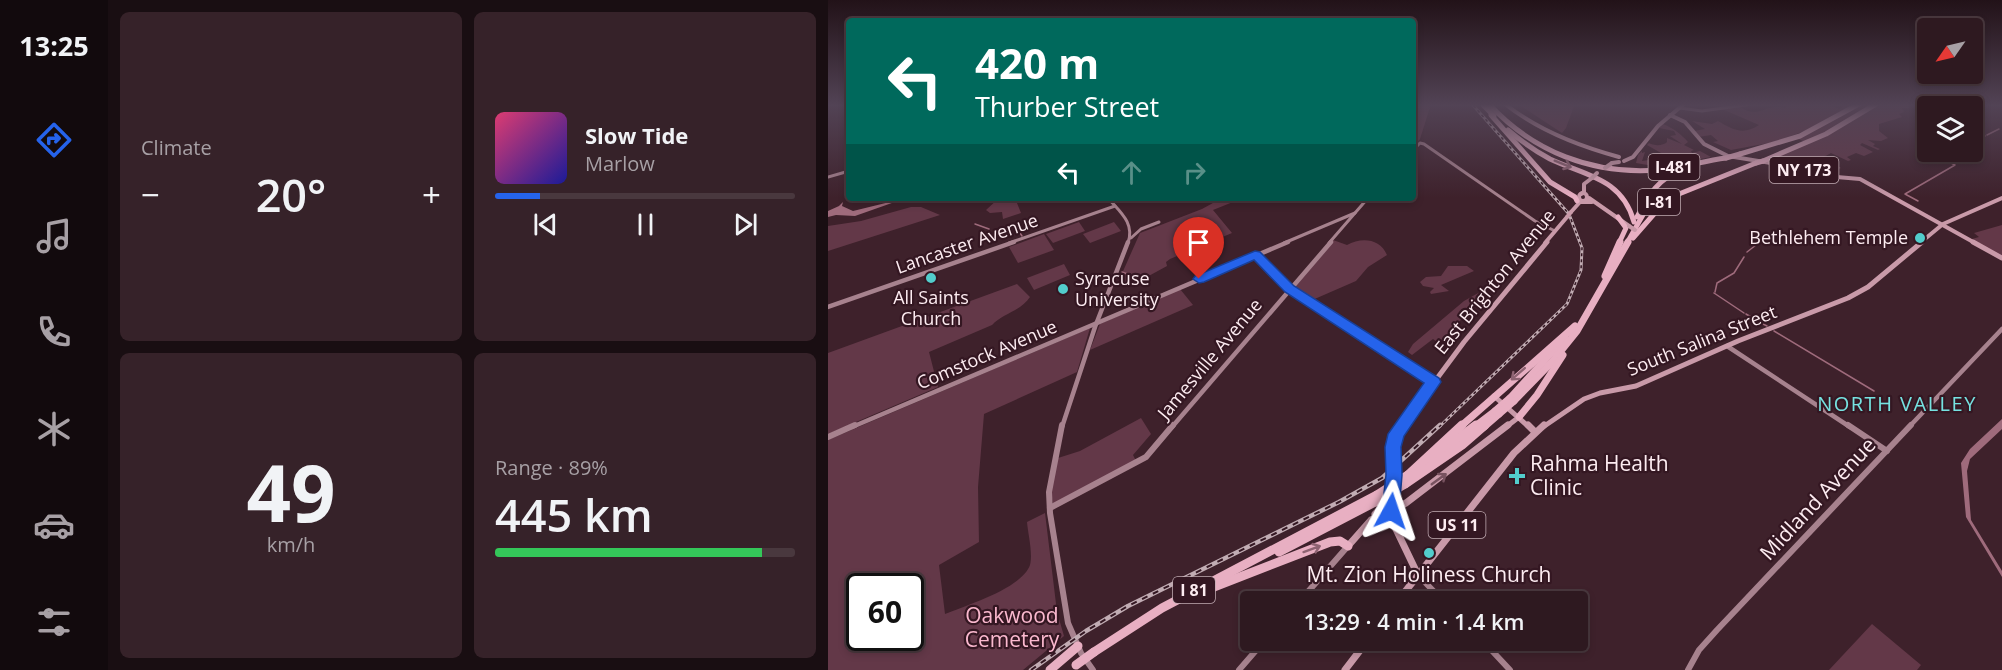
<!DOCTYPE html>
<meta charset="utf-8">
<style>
body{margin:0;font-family:"Open Sans",sans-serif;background:#362229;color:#f1f3f6;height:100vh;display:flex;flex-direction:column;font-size:22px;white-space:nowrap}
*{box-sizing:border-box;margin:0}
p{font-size:20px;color:#a7a0a5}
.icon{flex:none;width:33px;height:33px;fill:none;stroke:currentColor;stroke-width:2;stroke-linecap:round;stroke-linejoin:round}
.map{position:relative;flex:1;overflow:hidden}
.panel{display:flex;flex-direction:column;gap:12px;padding:12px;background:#190e12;width:720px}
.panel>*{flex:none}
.top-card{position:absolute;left:18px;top:18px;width:570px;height:183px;border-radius:6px;box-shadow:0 3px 9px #0003,0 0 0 2px #49383e;background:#00695c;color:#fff;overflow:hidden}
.needle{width:39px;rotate:236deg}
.controls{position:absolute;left:1089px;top:18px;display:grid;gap:12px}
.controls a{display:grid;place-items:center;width:66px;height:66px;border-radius:6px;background:#2e1920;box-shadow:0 3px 9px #0003,0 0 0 2px #49383e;font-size:30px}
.speed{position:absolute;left:18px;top:573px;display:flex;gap:12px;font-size:30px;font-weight:700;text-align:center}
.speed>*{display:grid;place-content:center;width:78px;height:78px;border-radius:50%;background:#2e1920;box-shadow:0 3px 9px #0003,0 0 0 2px #49383e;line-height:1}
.speed .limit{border:3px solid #111;border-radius:9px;background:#fff;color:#111}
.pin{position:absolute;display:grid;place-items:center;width:51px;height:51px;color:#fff;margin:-62px -26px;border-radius:50% 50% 50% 0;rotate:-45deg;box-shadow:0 0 6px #0007}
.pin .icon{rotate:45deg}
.me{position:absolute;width:66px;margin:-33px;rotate:5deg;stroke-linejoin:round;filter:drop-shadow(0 0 4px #0008)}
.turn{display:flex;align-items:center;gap:21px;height:126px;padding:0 30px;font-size:27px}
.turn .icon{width:78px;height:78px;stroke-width:2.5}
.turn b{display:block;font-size:42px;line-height:51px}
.lanes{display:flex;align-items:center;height:57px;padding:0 30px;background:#0003;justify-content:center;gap:30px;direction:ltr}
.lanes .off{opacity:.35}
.big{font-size:45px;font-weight:600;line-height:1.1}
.panel .card{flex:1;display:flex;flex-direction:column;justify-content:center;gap:9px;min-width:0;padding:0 21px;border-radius:9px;background:#362229}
.panel .dial{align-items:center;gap:0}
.dial b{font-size:78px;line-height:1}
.song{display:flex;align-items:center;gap:18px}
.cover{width:72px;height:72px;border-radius:9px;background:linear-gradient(135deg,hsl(340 70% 55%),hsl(240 70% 35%))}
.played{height:6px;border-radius:3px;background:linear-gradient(90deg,#2563eb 15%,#49383e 15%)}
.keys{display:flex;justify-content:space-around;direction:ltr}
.heat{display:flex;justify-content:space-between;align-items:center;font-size:33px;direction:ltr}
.charge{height:9px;border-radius:4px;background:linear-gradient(90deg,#34c759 89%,#49383e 0)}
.panel .tiles{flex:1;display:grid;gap:12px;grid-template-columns:repeat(2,1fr)}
.trip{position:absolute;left:412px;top:591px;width:348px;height:60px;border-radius:6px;background:#2e1920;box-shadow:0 3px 9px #0003,0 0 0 2px #49383e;font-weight:600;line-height:60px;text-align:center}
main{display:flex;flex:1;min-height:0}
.tabs{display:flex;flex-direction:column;width:108px;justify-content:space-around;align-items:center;background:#120a0d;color:#a7a0a5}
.tabs .icon{width:42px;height:42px}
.tabs .active{color:#2563eb}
.tabs b{font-size:27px;color:#f1f3f6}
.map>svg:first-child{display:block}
.green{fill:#633848;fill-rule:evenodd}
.water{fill:#9f6b7c}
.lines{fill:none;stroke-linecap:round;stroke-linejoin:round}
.stream{stroke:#9f6b7c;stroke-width:1.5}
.secondary-far2{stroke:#a7828e;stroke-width:3}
.secondary-far1{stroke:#a7828e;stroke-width:4.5}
.secondary{stroke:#a7828e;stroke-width:6}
.primary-far2{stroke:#c99aa9;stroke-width:4}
.primary-far1{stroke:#c99aa9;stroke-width:5}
.primary{stroke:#c99aa9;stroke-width:7}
.highway-far2{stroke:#e8afc2;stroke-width:5}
.highway-far1{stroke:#e8afc2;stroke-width:7}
.highway{stroke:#e8afc2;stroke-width:9}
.rail-far1-casing{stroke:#c1acb3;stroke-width:3}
.rail-casing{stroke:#c1acb3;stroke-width:4.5}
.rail-far1{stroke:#341722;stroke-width:1.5;stroke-dasharray:3;stroke-linecap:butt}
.rail{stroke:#341722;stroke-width:2;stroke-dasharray:6;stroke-linecap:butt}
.primary-bridge{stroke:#c99aa9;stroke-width:4}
.highway-bridge-far2{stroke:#e8afc2;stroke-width:5}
.highway-bridge-far1{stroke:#e8afc2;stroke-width:7}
.highway-bridge{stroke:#e8afc2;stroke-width:9}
.oneway{stroke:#8e6372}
.oneway2{stroke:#77525f}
.route{fill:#2563eb;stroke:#184099;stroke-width:1.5}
.poi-dot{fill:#52cdcc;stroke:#341722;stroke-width:2}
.labels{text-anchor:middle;stroke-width:4.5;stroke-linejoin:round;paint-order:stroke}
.shield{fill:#341722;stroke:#c1acb3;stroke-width:1.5}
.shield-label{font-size:16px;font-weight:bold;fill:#fdecf1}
.poi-label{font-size:18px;fill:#fdecf1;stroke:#341722;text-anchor:end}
.street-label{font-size:18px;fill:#fdecf1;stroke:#341722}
.neighbourhood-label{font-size:20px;letter-spacing:1.5px;fill:#76e3e1;stroke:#341722}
.near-poi-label{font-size:21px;fill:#fdecf1;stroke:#341722;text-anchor:start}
.near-street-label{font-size:21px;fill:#fdecf1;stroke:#341722}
.near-park-label{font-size:21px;fill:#fbb9cf;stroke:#341722}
</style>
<main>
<nav class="tabs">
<b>13:25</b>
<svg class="icon active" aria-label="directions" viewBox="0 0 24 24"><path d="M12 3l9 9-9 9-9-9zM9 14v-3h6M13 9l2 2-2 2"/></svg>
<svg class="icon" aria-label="music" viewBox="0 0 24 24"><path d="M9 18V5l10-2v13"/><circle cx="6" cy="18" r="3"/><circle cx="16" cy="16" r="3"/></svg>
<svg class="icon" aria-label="phone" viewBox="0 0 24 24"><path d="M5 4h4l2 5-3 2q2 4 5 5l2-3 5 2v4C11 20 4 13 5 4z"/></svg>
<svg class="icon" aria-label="climate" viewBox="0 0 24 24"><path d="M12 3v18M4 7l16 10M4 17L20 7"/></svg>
<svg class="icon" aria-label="car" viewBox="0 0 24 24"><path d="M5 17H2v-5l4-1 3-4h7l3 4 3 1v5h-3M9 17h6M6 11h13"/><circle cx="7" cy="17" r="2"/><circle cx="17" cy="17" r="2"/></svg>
<svg class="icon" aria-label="filters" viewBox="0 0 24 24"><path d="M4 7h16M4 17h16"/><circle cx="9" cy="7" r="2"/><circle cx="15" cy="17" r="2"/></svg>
</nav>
<section class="panel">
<div class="tiles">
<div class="card"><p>Climate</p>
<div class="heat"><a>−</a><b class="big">20°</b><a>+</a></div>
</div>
<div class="card">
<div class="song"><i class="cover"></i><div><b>Slow Tide</b><p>Marlow</p></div></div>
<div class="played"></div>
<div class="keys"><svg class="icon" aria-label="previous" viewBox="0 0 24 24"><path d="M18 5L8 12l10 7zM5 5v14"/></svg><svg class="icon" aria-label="pause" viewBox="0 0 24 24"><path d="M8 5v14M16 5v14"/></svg><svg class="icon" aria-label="next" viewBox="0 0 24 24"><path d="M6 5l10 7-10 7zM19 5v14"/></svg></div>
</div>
<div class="card dial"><b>49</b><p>km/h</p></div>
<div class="card"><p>Range · 89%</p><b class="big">445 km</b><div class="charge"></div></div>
</div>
</section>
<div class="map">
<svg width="1174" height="670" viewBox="0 0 1174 670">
<rect width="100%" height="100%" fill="#3e212b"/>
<g class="green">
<path d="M 585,104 L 603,104 L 592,139 L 585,148 Z"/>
<path d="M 690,104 L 745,104 L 746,106 L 738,128 L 734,133 Z"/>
<path d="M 963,104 L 998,104 L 1012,109 L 1017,104 L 1027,104 L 985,128 L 946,142 L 903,150 L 885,142 L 890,141 L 883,135 L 870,137 L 866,131 L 877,129 L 864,121 L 884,124 L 890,121 C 904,129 915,136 931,125 L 894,109 L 911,106 C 931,121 939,102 956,108 Z"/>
<path d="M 1033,104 L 1046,104 L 999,132 L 977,142 L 969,138 Z"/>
<path d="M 1051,104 L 1076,104 L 1082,108 L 1074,108 L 1076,112 L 1071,114 L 1074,117 L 1051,124 L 1051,131 L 1060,138 L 1053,141 L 1040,140 L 1047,144 L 1045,146 L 1052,149 L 1050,150 L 1034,143 L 1032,145 L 1045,152 L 1036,156 L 1028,153 L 1019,157 L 1023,160 L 1020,161 L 1003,153 L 994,158 L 1013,168 L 1002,172 L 995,168 L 990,173 L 971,168 L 972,163 L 966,157 L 952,159 L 951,163 L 939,162 L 1007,130 Z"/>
<path d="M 835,124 C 845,128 853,134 860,142 L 856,145 L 866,150 L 863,151 L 864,153 L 872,151 L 883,157 L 831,167 L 808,163 L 810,155 L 814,151 L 814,153 L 817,152 L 814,161 L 840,157 L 819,145 L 821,143 C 826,146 835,146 839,142 L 839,138 L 854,144 L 842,136 L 848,135 L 846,131 L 831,128 Z"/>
<path d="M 171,198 L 187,198 L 193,213 L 175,219 L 174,212 L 162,213 L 158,210 Z"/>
<path d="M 394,198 L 415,198 L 385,210 L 404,233 L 342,259 L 338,262 L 339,266 L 317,278 L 288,287 L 312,233 L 374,209 Z"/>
<path d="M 83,207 L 93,207 L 112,215 L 0,251 L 0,226 L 33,221 Z"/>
<path d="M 251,222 L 257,231 L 225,243 L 218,234 Z"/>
<path d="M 286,222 L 293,231 L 262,243 L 255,234 Z"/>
<path d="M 1174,225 L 1174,257 L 1144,239 L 1151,237 L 1146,233 Z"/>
<path d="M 216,234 L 226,250 L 190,263 L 181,247 Z"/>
<path d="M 505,240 L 519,245 C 533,237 552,238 559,255 L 540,267 L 528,281 L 482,301 L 464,289 Z"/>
<path d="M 236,264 L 242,275 L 206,290 L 199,278 Z"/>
<path d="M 620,266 L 639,266 L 646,271 L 613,285 L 621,291 L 603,294 L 602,292 L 606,288 L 595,286 L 592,282 L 598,277 L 613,276 Z"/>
<path d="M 189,284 L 202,297 C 193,311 175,313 164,325 L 101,352 L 110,387 L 0,434 L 0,353 Z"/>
<path d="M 352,289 L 365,305 L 262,350 L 272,324 Z"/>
<path d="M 652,292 L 655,294 L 612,344 L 605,339 L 584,355 L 580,352 L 585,344 L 636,301 Z"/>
<path d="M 262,328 L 249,372 L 156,414 L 150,487 L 151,542 L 111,565 L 117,614 C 139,605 194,588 202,565 C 205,553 200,534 199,522 L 217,513 L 229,612 L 236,636 L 195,670 L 0,670 L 0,440 ZM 32,586 L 82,586 L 82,638 L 32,638 Z"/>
<path d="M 313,418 L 323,434 L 305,455 L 308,461 L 225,505 L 223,491 L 230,458 L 252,451 Z"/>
<path d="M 1044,624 L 1093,665 L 1089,670 L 1001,670 Z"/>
</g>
<g class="water">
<path d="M 78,198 L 27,216 L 8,215 L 0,217 L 0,211 L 11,206 L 15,202 L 14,206 L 25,211 Z"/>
<path d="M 1174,419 L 1174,429 L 1142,459 L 1139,471 L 1143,520 L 1174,571 L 1174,577 L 1138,517 L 1133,463 L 1142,449 Z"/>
</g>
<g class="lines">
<g class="stream">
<path d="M 1159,135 L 1171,129"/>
<path d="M 1148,142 L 1157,136"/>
<path d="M 1144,145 L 1147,143"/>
<path d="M 1128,157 L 1135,152"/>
<path d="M 1090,201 L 1077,194 L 1127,165 L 1121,162 L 1126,158"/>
<path d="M 147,224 L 161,229"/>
<path d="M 188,227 L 194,236"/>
<path d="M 919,252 L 928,245"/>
<path d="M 294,272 L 313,279"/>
<path d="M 887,292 L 889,283 L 906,273 L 916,257"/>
<path d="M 886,293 L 916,313"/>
<path d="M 918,314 L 928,320"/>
<path d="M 935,324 L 939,326"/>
<path d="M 946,331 L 1046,391"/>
</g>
<g class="secondary-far2">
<path d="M 852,108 L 874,111 L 924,104"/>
<path d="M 585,150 L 592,143 L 596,144 L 707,221 L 727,231"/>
<path d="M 0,177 L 21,171"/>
<path d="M 280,198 C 292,212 307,223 300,243"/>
<path d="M 303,238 L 313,229 L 331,222"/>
<path d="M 181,243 L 287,206"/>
<path d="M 456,243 L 527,213"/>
<path d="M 501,243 L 540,198"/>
</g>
<g class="secondary-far1">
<path d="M 427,255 L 462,289 L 605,382"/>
<path d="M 0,307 L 186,242"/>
<path d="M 899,346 L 1022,427"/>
<path d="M 24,427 L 460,242"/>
<path d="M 234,427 L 267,327 L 300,242"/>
<path d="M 344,427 L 503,242"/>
<path d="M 1081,427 L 1174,329"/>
</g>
<g class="secondary">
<path d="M 234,425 L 221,492 L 222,513 L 240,623 L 253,653 L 265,670"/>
<path d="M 1020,425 L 1059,451"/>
<path d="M 0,437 L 27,425"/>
<path d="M 222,508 L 318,457 L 345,425"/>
<path d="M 590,575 L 616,602"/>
<path d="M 471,602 L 520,546"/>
<path d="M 654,640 L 682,670"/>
<path d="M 411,670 L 437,640"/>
<path d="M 860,670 L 871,650 L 889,630 L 1083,425"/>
</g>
<g class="primary-far2">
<path d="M 677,104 C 711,131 750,146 791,157"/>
<path d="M 842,115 L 857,122 L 876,144 L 900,156 L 961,166 L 997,176 L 1032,179 L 1147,243"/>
<path d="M 796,161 L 805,157 L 830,126 L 856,104"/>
<path d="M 784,163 L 791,162"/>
<circle cx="755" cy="197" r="4"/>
<path d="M 753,194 L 756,192 L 756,184 L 764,178"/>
<path d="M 761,198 L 801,226"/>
<path d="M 743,212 L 752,202 L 764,202"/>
<path d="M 717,243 L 739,217"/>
<path d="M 1092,243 L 1115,224 L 1174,198"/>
</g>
<g class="primary-far1">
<path d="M 1145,242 L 1174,258"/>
<path d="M 666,396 L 701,427"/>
<path d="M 573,427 L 636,342 L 719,242"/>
<path d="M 678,427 L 691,417"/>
<path d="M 715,427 L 756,399 L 772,393 L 808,386 L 910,341 L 1020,298 L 1040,287 L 1094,242"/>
</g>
<g class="primary">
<path d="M 700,425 L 707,432"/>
<path d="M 565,483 L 565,448 L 573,425"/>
<path d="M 563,493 L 566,525 L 590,575"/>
<path d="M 547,514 L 561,500"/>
<path d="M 520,546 L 543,520 L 578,503 L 680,425"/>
<path d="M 569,602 L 686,453 L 716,425"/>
<path d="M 517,670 L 540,640"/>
</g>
<g class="highway-far2">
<path d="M 661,104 C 705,152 765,175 830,170 C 853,168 875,161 898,158"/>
<path d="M 655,105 L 666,116"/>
<path d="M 663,115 L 722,182 L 747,197 L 749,201"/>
<path d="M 680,130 C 693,141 707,151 722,159 C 758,176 794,178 806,222"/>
<path d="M 912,154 L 972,136 L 1031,104"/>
<path d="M 935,161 L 998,134 L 1048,104"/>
<path d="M 790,217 L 798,228 L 791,243"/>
<path d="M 809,217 C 821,194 830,179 855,169"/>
<path d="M 805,238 L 833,206"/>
<path d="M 799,243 L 816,213 L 836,200 L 928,163"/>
</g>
<g class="highway-far1">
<path d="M 777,276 L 792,242"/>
<path d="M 682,398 L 737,338"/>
<path d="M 686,401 L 724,362 L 749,331 L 800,242"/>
<path d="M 691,417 L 709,395 L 735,355"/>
<path d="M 632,427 L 747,326"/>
<path d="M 646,427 L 667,411"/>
<path d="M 656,427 L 671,414"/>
</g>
<g class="highway">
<path d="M 597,464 L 648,425"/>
<path d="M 580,475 L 634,425"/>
<path d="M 577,484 L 634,445 L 657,425"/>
<path d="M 451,552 L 547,502"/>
<path d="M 368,594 L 502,542 L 512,541 L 520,546"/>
<path d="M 266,652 L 334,608 L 549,495"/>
<path d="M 222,670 L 250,646"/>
</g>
<defs>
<path id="rail-far1" d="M 611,427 L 739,304 L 753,270 L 754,248 L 741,214 L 644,104"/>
<path id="rail" d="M 203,670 L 258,631 L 300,606 L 511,502 L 554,478 L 612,425"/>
</defs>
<use href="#rail-far1" class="rail-far1-casing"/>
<use href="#rail" class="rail-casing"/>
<use href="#rail-far1" class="rail-far1"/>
<use href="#rail" class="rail"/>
<g class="primary-bridge">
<path d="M 777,168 L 784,163"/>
<path d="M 764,178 L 769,173"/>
<path d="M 739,217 L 743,212"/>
<path d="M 801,226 L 807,230"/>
</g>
<g class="highway-bridge-far2">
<path d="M 898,158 L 912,154"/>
<path d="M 928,163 L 935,161"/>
</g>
<g class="highway-bridge-far1">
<path d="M 667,411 L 682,398"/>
<path d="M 671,414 L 686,401"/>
</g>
<g class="highway-bridge">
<path d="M 549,495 L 580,475"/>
<path d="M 547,502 L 577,484"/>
<path d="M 248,665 L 266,652"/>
</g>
</g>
<defs><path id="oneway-shaft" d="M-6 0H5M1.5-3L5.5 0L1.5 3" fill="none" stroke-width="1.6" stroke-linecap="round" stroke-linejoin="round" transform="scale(1.5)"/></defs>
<g class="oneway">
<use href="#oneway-shaft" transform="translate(735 164) rotate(22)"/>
<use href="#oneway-shaft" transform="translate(690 374) rotate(139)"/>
<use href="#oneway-shaft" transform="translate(484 549) rotate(-20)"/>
</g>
<use class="oneway2" href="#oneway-shaft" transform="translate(611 479) rotate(-36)"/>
<linearGradient id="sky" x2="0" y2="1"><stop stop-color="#221218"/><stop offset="0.53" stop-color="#524355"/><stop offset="1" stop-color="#524355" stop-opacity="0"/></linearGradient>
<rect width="1174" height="198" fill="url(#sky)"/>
<path class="route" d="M 427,251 L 432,252 L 466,286 L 611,378 L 613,382 L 576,436 L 573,447 L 574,475 L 571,511 L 569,517 L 563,519 L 557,517 L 554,511 L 558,475 L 557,447 L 560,434 L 596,383 L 457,292 L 426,260 L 376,282 L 371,283 L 365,279 L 367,276 Z"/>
<g class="poi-dot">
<circle cx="1092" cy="238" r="6"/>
<circle cx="103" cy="278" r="6"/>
<circle cx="235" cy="289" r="6"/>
<path d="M686 467h6v6h6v6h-6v6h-6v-6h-6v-6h6z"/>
<circle cx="601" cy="553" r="6"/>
</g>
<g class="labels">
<g class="shield">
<rect x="820.5" y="154" width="51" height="26" rx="4.5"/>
<rect x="941.5" y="157" width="69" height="26" rx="4.5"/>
<rect x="810" y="189" width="42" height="26" rx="4.5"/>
<rect x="600.5" y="512" width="57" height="26" rx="4.5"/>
<rect x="345" y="577" width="42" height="26" rx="4.5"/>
</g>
<g class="shield-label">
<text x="846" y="173">I-481</text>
<text x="976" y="176">NY 173</text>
<text x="831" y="208">I-81</text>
<text x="629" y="531">US 11</text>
<text x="366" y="596">I 81</text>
</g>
<g class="poi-label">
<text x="1080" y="244">Bethlehem Temple</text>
<text x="247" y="285" text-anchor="start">Syracuse<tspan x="247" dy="21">University</tspan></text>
<text x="103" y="304" text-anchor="middle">All Saints<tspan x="103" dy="21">Church</tspan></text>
</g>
<g class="street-label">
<text transform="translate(139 244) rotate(-19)" y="6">Lancaster Avenue</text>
<text transform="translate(667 282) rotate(-51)" y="6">East Brighton Avenue</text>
<text transform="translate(874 341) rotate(-22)" y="6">South Salina Street</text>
<text transform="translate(159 355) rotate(-23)" y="6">Comstock Avenue</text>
<text transform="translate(382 359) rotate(-50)" y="6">Jamesville Avenue</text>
</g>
<g class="neighbourhood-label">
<text x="1069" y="411">NORTH VALLEY</text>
</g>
<g class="near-poi-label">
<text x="702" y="471">Rahma Health<tspan x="702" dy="24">Clinic</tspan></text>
<text x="601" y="582" text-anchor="middle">Mt. Zion Holiness Church</text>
</g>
<g class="near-street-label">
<text transform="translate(990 499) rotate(-47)" y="7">Midland Avenue</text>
</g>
<g class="near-park-label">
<text x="184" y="623">Oakwood<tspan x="184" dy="24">Cemetery</tspan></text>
</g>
</g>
</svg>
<div class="controls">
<a><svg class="needle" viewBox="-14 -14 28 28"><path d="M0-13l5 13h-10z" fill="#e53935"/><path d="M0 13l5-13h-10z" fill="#a7a0a5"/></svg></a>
<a><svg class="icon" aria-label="layers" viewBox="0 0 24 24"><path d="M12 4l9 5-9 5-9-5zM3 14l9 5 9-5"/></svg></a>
</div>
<div class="speed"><div class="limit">60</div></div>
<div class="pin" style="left:371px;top:279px;background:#d93025"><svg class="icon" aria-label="arrive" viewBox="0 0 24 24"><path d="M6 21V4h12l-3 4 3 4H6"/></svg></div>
<svg class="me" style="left:563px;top:511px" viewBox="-20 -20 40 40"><path d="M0-17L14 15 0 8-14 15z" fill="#2563eb" stroke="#fff" stroke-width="4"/></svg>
<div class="trip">13:29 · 4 min · 1.4 km</div>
<div class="top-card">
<div class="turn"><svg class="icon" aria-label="left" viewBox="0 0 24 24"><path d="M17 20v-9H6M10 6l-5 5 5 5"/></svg><div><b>420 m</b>Thurber Street</div></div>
<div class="lanes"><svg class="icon" aria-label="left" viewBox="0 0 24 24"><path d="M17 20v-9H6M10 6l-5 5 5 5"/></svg><svg class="icon off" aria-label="ahead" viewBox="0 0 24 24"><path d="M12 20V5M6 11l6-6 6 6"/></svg><svg class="icon off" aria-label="right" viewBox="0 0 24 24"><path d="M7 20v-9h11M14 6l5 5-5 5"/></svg></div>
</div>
</div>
</main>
